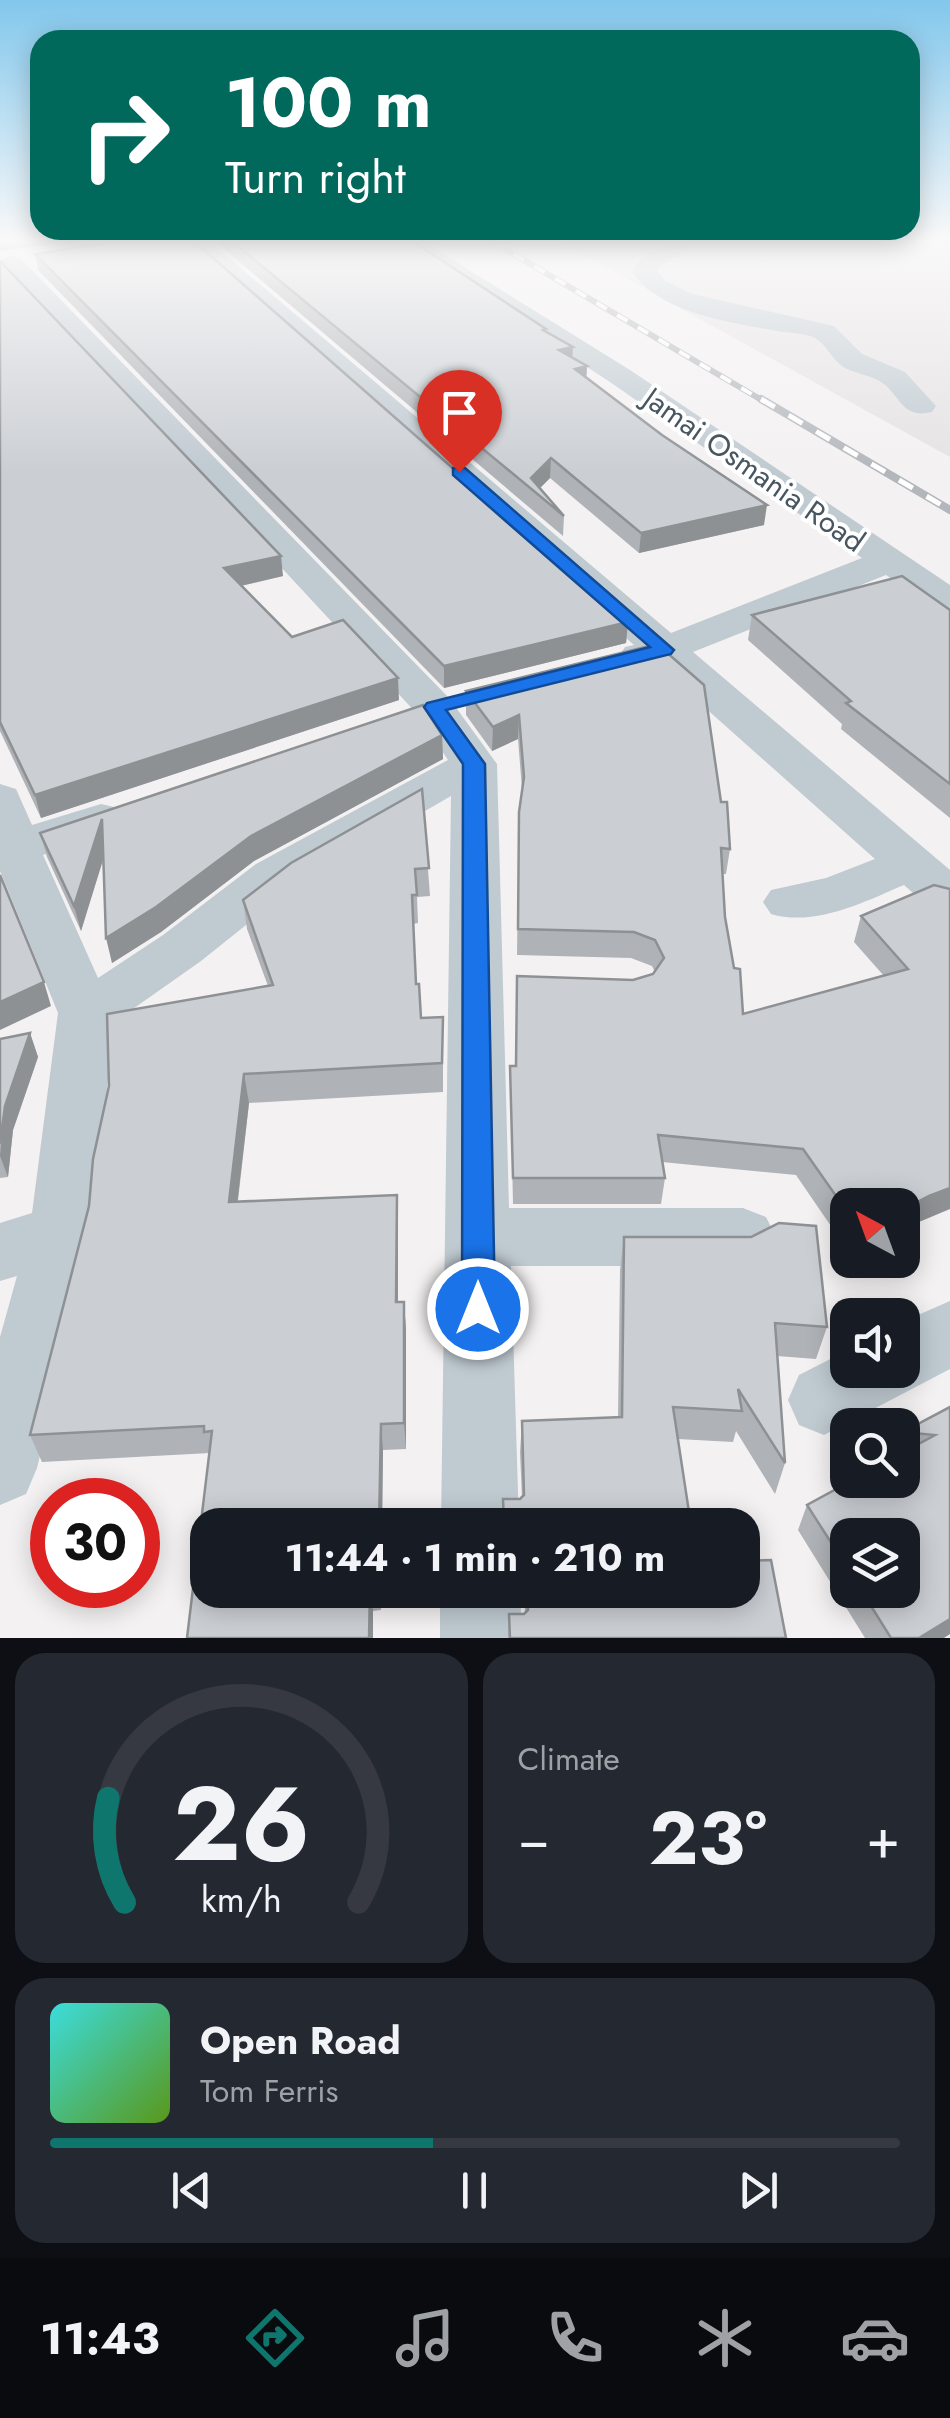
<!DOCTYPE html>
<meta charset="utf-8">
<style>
body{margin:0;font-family:Jost,sans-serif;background:#242831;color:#f1f3f6;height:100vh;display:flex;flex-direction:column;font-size:38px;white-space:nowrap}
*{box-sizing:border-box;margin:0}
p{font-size:32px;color:#9ea1a6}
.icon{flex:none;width:55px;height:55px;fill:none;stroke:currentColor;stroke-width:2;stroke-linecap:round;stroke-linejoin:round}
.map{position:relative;height:1638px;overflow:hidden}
.details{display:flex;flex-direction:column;gap:15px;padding:15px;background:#0d0f14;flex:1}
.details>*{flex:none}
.guide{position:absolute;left:30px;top:30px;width:890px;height:210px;border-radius:30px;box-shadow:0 5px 25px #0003;background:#00695c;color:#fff;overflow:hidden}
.needle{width:65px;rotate:319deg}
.fabs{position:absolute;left:830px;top:1188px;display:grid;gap:20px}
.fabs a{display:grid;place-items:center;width:90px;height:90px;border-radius:20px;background:#171b24;box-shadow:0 5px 25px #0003;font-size:50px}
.speed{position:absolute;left:30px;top:1478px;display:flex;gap:20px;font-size:50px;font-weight:700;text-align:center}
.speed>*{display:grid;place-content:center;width:130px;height:130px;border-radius:50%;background:#171b24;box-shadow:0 5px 25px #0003;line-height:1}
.speed .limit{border:15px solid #d22;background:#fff;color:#111}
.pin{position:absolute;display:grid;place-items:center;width:85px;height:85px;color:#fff;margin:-102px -42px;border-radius:50% 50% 50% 0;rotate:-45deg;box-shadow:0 0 10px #0007}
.pin .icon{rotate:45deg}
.me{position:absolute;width:110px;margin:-55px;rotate:0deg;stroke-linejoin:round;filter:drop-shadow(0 0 8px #0008)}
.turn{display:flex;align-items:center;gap:35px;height:210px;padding:0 30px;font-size:45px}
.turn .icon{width:130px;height:130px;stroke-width:2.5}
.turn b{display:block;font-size:70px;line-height:85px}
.big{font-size:75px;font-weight:700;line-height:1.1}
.details .widget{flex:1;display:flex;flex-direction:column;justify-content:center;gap:15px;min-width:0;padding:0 35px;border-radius:30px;background:#242831}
.details .dial{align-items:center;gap:0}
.dial svg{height:260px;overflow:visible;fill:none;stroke:#363941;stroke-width:7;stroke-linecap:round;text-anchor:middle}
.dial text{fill:#f1f3f6;stroke:none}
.song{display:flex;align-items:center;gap:30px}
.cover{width:120px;height:120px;border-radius:15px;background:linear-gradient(135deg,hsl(180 70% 55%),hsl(90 70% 35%))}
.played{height:10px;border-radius:5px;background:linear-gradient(90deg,#0f766e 45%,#363941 45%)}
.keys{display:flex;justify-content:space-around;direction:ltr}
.heat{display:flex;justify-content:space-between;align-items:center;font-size:55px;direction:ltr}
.details .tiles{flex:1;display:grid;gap:15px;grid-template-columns:1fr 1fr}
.widget:last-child{grid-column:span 2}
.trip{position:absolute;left:190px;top:1508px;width:570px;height:100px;border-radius:30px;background:#171b24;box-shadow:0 5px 25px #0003;font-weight:700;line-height:100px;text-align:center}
.tab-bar{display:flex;height:160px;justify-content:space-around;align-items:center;background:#090b0e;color:#9ea1a6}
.tab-bar .icon{width:70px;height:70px}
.tab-bar .on{color:#0f766e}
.tab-bar b{font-size:45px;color:#f1f3f6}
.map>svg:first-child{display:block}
.education{fill:#e5e2e4}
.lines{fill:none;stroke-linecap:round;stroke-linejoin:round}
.minor{fill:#bfcad1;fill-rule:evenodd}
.rail-far1-casing{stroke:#b3b7bc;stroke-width:6}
.rail-casing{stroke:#b3b7bc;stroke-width:8}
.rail-far1{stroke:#fff;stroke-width:4;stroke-dasharray:12;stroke-linecap:butt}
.rail{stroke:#fff;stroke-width:5;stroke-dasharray:16;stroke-linecap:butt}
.wall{fill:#afb2b6;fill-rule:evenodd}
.shaded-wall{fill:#8e9194}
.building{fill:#cbcfd4;stroke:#8e9194;stroke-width:2.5}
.route{fill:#1a73e8;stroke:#114b97;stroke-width:2.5}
.labels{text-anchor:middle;stroke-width:8;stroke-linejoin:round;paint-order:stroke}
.far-street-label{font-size:30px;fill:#485660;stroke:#fff}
</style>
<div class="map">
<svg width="950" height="1638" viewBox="0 0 950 1638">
<rect width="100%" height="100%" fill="#f4f1f2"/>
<path class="education" d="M 560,242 L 950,242 L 950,457 Z"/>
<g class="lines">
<g class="minor">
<path d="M 185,242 L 210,242 L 671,633 L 862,558 L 610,382 L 396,242 L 424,242 L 630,370 L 950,585 L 950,614 L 936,610 L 886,575 L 693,652 L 950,870 L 950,915 L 932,910 L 904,885 C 864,902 815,927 771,914 L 763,902 L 771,890 L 826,878 L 875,859 L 656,664 L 639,668 L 625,665 L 619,656 L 625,647 L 634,645 Z"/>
<path d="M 668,242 L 697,242 L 659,267 L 657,271 L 665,281 L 692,294 L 834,326 L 862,354 L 905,372 L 936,406 L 932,412 C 903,419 901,398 884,384 C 873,375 854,374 842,366 C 832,359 826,344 815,338 C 805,333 788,333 777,331 C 729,322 662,314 632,272 L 642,257 Z"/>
<path d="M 12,256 L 20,258 L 449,698 L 497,764 L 509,1208 L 743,1208 L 766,1217 L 776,1237 L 766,1257 L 743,1266 L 511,1266 L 519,1525 L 441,1525 L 451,796 L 292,888 L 201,961 L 113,1023 L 94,1233 L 37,1468 L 26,1494 L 0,1505 L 0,1337 L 17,1276 L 0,1281 L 0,1223 L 32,1213 L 58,1013 L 0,871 L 0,784 L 16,789 L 32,825 L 101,804 L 118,808 L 125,819 L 118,830 L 43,855 L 98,978 L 163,935 L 256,864 L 448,760 L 419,716 L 4,268 L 0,263 L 4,258 Z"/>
<path d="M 950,1301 L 950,1369 L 824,1435 L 799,1425 L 788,1400 L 799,1375 L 848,1350 L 848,1370 L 902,1370 L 902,1322 Z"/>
<path d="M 440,1590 L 520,1590 L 522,1638 L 440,1638 Z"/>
</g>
<defs>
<path id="rail-far1" d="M 493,242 L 765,402"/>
<path id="rail" d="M 761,399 L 950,510"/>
</defs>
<use href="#rail-far1" class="rail-far1-casing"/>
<use href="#rail" class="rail-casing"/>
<use href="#rail-far1" class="rail-far1"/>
<use href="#rail" class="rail"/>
</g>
<g class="wall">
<path d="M 216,242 L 414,242 L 546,329 L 546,331 L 573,358 L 587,366 L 586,378 L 764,525 L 639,553 L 550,478 L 540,488 L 564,516 L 563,536 Z"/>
<path d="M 35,254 L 628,622 L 626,643 L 444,688 L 38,270 Z"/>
<path d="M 0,261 L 283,576 L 241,586 L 292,637 L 399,700 L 41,818 L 0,731 Z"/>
<path d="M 950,610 L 950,818 L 841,729 L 842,724 L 748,640 L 752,615 Z"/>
<path d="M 466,691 L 721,802 L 730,849 L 726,874 L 722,874 L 725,917 L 743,1014 L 884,976 L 854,942 L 861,916 L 934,885 L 919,1222 L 902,1231 L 902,1205 L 848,1205 L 848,1251 L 796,1175 L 662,1162 L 665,1178 L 661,1204 L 513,1204 L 510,1066 L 516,1066 L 633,980 L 653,974 L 655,972 L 652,966 L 631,958 L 517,955 L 519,812 L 522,789 L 518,739 L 492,751 L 466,715 Z"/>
<path d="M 442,735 L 443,759 L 254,861 L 161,932 L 112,963 L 103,858 L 81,931 L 47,857 L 40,833 Z"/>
<path d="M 422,789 L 430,896 L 417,897 L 418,923 L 413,924 L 416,984 L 419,984 L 421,1018 L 443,1017 L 443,1092 L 249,1103 L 238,1201 L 397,1195 L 398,1223 L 398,1302 L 404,1302 L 406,1330 L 406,1449 L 383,1450 L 382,1525 L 208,1525 L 208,1590 L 381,1590 L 381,1610 L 373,1611 L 373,1638 L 187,1638 L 210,1453 L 42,1462 L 30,1435 L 89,1206 L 93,1159 L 109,1086 L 107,1014 L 268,986 L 247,929 L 243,900 L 291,863 Z"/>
<path d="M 30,1033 L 38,1057 L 13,1130 L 8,1177 L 0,1178 L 0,1039 Z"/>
<path d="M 624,1237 L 751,1237 L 827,1327 L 816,1359 L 777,1356 L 785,1463 L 775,1494 L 736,1431 L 733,1442 L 678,1439 L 691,1525 L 502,1525 L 503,1499 L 520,1499 L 522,1498 L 520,1452 L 522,1421 L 618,1417 L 620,1270 Z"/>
<path d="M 950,1407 L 944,1638 L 865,1638 L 798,1530 L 807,1505 L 902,1480 L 903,1432 ZM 848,1535 L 902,1590 L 848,1590 Z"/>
<path d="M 524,1590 L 742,1590 L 786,1638 L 508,1638 L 509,1614 L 525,1613 Z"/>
</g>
<g class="shaded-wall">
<path d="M 0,242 L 66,242 L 0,251 Z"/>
<path d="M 573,347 L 572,364 L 559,350 Z"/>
<path d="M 587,366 L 586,384 L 575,369 Z"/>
<path d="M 551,458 L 550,478 L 535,493 L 531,478 Z"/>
<path d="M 767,505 L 764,525 L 639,553 L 641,533 Z"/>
<path d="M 281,556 L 283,576 L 227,589 L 224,568 Z"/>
<path d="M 628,622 L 626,643 L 444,688 L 444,666 Z"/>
<path d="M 398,678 L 399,700 L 41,818 L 35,795 Z"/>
<path d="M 519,715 L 518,739 L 492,751 L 493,727 Z"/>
<path d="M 442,735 L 443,759 L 254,861 L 161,932 L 112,963 L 106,938 L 251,836 Z"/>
<path d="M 102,819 L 108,844 L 81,931 L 74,906 Z"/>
<path d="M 44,982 L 51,1006 L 0,1030 L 0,1002 Z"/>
<path d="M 30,1033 L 38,1057 L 13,1130 L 8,1177 L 0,1156 L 5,1106 Z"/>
<path d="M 244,1074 L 249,1103 L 234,1230 L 229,1202 Z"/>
<path d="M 950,1188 L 950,1209 L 919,1222 L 902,1231 L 902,1210 L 929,1196 Z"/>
<path d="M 397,1195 L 398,1223 L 398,1330 L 396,1302 Z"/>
<path d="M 404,1302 L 406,1330 L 406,1449 L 404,1423 Z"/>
<path d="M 381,1424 L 383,1450 L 382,1525 L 379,1525 Z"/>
<path d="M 371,1590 L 373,1611 L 373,1638 L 369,1638 Z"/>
<path d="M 950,1619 L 950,1634 L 944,1638 L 919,1638 Z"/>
</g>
<g class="building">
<path d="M 110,242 L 195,242 L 628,622 L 444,666 L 35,254 Z"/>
<path d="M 233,242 L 414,242 L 546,329 L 543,330 L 573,347 L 559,350 L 587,366 L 575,369 L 662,435 L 767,505 L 641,533 L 551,458 L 531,478 L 564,516 Z"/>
<path d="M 0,261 L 281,556 L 224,568 L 292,637 L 343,620 L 398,678 L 35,795 L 0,722 Z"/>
<path d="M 902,576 L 950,610 L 950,784 L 846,703 L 851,701 L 752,615 Z"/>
<path d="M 657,644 L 704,685 L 721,802 L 727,802 L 730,849 L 721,848 L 725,917 L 734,968 L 740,969 L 743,1014 L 908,969 L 861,916 L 934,885 L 950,889 L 950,1188 L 929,1196 L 902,1210 L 902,1205 L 848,1205 L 848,1213 L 803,1149 L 658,1135 L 665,1178 L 513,1178 L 510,1066 L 516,1066 L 517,976 L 633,980 L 653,974 L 664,958 L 655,940 L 634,932 L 518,929 L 519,812 L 524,777 L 519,715 L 493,727 L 466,691 Z"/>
<path d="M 423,705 L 442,735 L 251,836 L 156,907 L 106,938 L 102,819 L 74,906 L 40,833 Z"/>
<path d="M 422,789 L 429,868 L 415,869 L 417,895 L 412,895 L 416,984 L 419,984 L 421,1018 L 443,1017 L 442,1063 L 244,1074 L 229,1202 L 397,1195 L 396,1302 L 404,1302 L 404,1423 L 381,1424 L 379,1525 L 208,1525 L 208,1590 L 370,1590 L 369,1638 L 187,1638 L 212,1431 L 204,1432 L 204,1426 L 30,1435 L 89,1206 L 93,1159 L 109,1086 L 107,1014 L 273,985 L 243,900 L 291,863 Z"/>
<path d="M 0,875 L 44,982 L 0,1002 Z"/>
<path d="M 30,1033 L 5,1106 L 0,1144 L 0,1039 Z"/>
<path d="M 779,1223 L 816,1226 L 827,1327 L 775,1323 L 785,1463 L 738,1389 L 742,1411 L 673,1407 L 691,1525 L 504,1525 L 503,1499 L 520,1499 L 524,1495 L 522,1421 L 622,1417 L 624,1237 L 751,1237 Z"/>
<path d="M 950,1407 L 950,1619 L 919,1638 L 891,1638 L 861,1590 L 902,1590 L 902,1535 L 848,1535 L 848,1569 L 807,1505 L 853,1480 L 902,1480 L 902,1453 L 935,1435 L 903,1432 Z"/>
<path d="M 771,1560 L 786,1638 L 510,1638 L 509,1614 L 524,1614 L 528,1610 L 527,1590 L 742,1590 L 742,1561 Z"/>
</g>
<linearGradient id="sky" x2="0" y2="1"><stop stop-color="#82c7ec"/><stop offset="0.51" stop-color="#faf9f9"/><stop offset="1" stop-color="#faf9f9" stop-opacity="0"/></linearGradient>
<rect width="950" height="472" fill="url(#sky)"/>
<path class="route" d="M 453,468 L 465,468 L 674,650 L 671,654 L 446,710 L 485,764 L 495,1309 L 490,1320 L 478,1324 L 467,1320 L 462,1309 L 463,764 L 424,707 L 427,703 L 650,647 L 453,475 Z"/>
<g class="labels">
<g class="far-street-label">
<text transform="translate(754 470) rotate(35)" y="10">Jamai Osmania Road</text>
</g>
</g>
</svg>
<div class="fabs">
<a><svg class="needle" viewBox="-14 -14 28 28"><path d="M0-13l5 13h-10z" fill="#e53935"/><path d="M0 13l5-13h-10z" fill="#9ea1a6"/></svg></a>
<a><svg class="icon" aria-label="sound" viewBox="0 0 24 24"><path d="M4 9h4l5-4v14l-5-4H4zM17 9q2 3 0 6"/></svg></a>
<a><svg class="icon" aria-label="search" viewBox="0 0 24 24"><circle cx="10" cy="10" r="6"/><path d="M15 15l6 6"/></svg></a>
<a><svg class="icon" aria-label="layers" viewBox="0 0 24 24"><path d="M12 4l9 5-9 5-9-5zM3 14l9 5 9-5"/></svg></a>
</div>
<div class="speed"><div class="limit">30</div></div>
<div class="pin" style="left:459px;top:472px;background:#d93025"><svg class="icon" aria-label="arrive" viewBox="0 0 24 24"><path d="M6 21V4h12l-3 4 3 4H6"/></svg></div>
<svg class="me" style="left:478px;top:1309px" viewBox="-20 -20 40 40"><circle r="17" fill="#1a73e8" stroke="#fff" stroke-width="3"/><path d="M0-11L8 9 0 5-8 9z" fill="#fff"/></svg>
<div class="trip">11:44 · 1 min · 210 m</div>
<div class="guide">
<div class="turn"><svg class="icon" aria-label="right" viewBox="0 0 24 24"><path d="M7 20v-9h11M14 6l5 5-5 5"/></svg><div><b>100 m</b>Turn right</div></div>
</div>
</div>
<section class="details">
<div class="tiles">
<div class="widget dial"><svg viewBox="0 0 100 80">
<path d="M14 69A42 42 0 1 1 86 69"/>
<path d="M14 69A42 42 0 0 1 9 37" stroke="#0f766e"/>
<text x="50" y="56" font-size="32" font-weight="700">26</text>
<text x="50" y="72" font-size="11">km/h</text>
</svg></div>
<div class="widget"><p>Climate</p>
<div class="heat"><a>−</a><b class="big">23°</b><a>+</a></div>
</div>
<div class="widget">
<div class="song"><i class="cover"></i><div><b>Open Road</b><p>Tom Ferris</p></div></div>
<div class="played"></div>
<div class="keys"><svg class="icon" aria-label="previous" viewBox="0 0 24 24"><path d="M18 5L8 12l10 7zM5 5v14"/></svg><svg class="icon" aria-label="pause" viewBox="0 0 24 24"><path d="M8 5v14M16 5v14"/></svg><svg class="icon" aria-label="next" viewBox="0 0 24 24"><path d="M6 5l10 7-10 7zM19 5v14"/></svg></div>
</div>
</div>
</section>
<nav class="tab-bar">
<b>11:43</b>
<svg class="icon on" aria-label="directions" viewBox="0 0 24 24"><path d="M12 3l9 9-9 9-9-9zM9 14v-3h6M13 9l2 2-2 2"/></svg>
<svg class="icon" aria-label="music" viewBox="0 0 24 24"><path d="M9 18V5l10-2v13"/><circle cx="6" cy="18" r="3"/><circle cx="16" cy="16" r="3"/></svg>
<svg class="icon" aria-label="phone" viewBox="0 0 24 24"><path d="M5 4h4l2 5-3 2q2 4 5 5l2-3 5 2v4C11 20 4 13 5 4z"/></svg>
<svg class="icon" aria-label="climate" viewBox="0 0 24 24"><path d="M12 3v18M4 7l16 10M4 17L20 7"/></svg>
<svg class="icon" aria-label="car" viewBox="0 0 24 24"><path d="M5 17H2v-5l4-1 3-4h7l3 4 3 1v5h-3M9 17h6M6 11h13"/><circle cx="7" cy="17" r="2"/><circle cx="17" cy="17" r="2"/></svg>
</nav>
